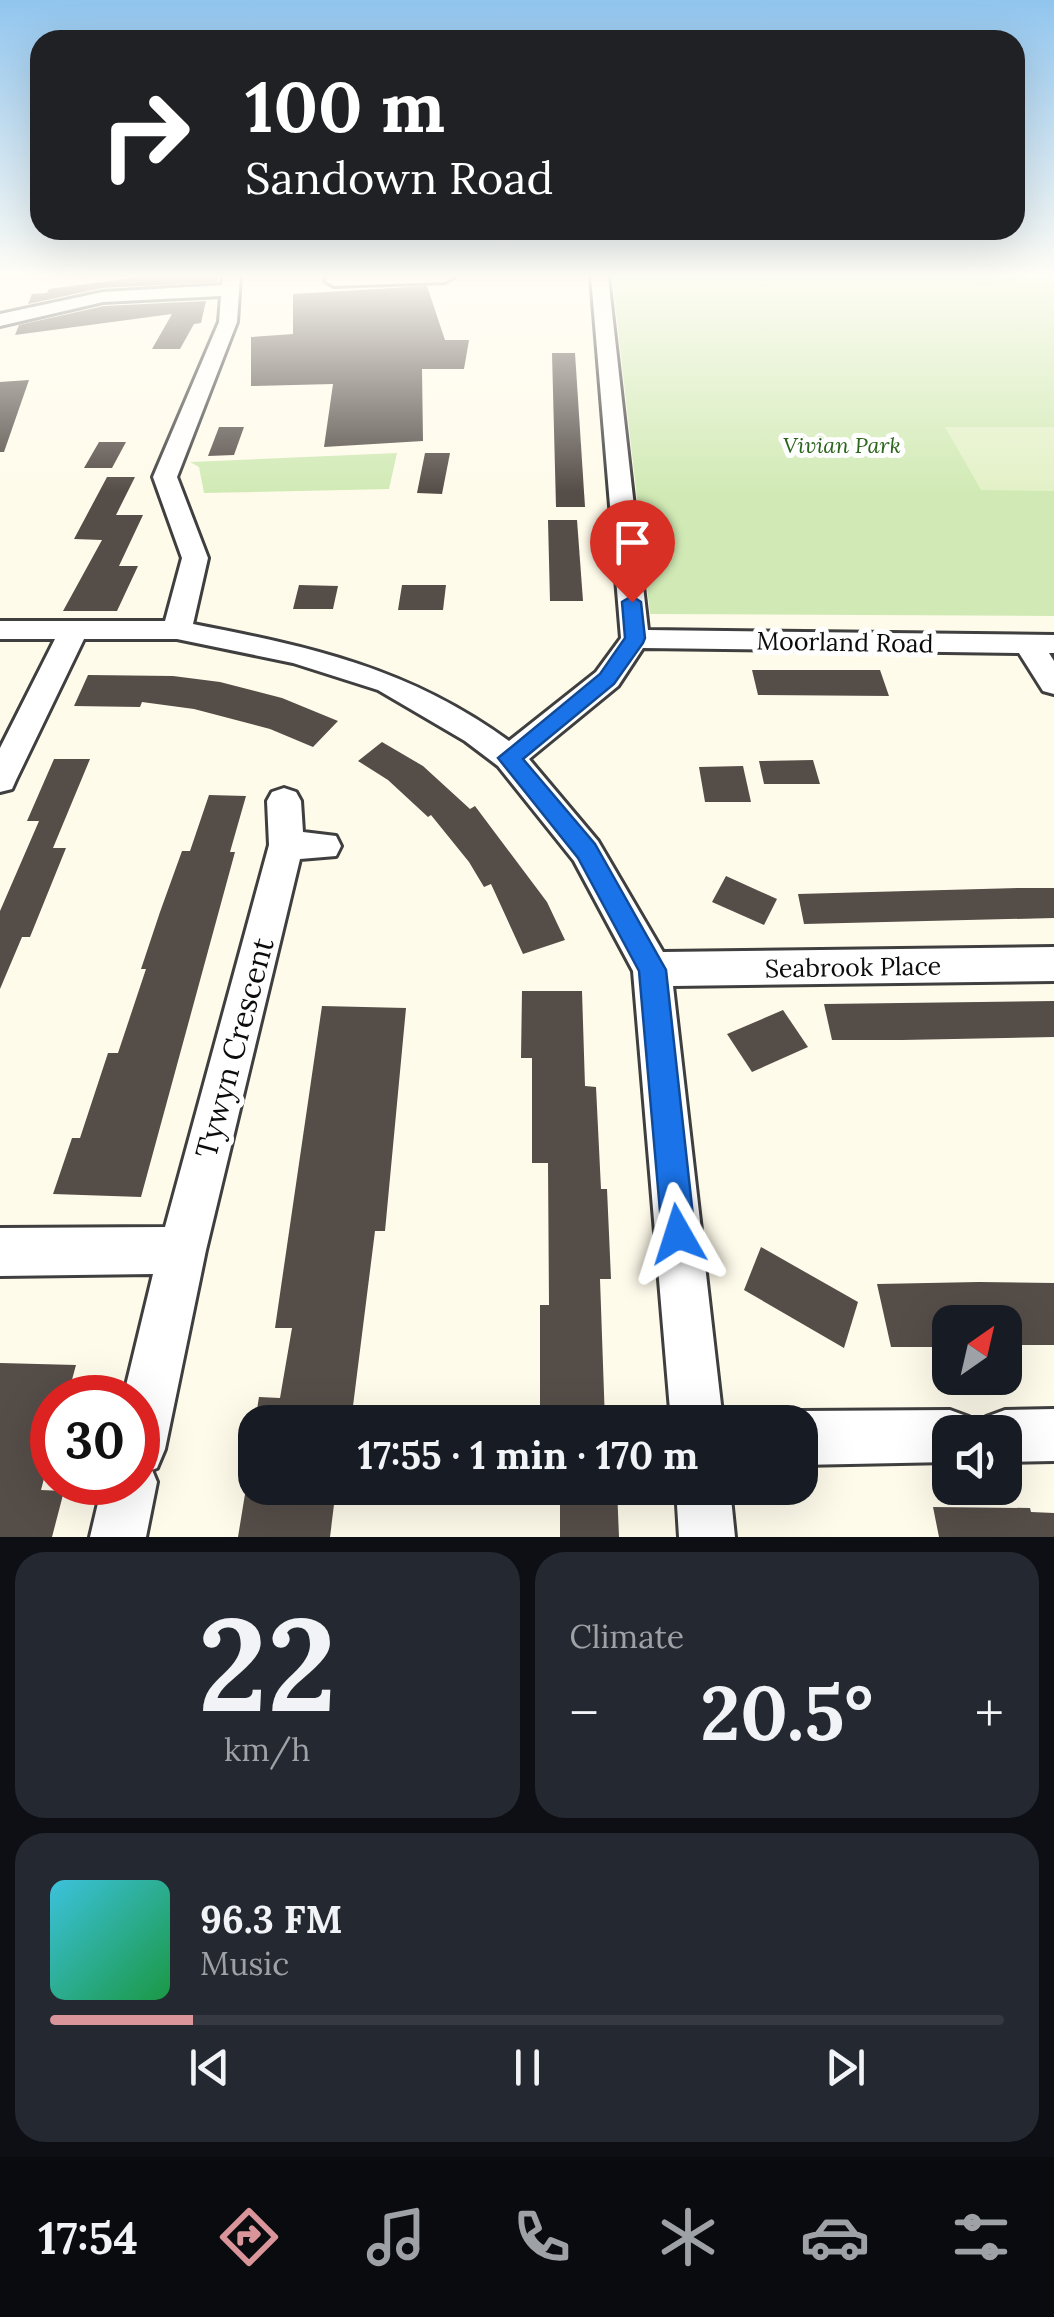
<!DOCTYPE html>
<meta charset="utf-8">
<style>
body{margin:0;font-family:Lora,serif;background:#242831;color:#f1f3f6;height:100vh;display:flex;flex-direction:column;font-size:38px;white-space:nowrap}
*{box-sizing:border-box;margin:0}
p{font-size:32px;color:#9ea1a6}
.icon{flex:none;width:55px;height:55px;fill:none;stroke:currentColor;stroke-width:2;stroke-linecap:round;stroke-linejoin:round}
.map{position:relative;height:1537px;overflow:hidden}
.drawer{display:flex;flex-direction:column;gap:15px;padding:15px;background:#0d0f14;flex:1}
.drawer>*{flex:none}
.guide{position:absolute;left:30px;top:30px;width:995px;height:210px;border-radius:30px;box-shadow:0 10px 40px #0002;background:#202124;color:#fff;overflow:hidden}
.needle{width:65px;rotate:34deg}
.controls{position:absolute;left:932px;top:1305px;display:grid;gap:20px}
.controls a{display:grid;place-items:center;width:90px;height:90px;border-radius:20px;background:#171b24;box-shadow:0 10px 40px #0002;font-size:50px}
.speed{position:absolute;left:30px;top:1375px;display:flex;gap:20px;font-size:50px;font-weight:700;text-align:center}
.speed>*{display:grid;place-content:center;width:130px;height:130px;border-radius:50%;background:#171b24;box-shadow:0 10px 40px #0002;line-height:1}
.speed .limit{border:15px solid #d22;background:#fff;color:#111}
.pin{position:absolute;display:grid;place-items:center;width:85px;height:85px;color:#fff;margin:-102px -42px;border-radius:50% 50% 50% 0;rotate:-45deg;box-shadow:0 0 10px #0007}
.pin .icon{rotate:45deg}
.me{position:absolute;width:110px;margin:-55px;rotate:354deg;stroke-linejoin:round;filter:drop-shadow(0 0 8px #0008)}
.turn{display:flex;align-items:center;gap:35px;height:210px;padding:0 50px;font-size:45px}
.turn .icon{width:130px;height:130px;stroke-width:2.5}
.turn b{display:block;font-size:70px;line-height:85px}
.big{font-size:75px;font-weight:800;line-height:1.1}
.drawer .card{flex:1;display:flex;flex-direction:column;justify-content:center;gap:15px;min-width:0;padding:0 35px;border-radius:30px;background:#242831}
.drawer .dial{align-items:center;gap:0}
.dial b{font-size:130px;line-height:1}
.song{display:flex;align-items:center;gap:30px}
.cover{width:120px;height:120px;border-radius:15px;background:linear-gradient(135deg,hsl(190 70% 55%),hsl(140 70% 35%))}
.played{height:10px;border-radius:5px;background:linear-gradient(90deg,#da959b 15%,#363941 15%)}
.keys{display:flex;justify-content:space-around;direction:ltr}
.heat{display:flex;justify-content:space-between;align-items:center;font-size:55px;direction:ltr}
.drawer .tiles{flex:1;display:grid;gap:15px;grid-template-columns:1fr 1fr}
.card:last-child{grid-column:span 2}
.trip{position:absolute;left:238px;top:1405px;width:580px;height:100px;border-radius:30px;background:#171b24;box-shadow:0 10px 40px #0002;font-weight:800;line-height:100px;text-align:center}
.dock{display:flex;height:160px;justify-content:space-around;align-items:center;background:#090b0e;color:#9ea1a6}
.dock .icon{width:70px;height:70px}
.dock .current{color:#da959b}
.dock b{font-size:45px;color:#f1f3f6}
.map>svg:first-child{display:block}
.green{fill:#d1eab5}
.pitch{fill:#e3f1c7}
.building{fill:#554d48}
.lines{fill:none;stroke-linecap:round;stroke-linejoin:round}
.minor-casing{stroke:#3f3f3f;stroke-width:6}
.minor{fill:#fff;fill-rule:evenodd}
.route{fill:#1a73e8;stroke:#114b97;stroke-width:2.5}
.labels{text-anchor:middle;stroke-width:10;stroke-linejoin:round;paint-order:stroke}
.far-park-label{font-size:22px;font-style:italic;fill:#2c651c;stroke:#fff}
.street-label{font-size:25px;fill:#0c0c0c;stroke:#fff}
.near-street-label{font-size:30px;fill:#0c0c0c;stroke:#fff}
</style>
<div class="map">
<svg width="1054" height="1537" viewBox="0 0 1054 1537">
<rect width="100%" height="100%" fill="#fffbeb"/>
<g class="green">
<path d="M 612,277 L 1054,277 L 1054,616 L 650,614 Z"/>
<path d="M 397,453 L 389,489 L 204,493 L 199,467 L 190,462 Z"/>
</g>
<path class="pitch" d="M 945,427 L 1054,427 L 1054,491 L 981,490 Z"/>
<g class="building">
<path d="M 139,277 L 218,277 L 216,282 L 102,288 L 28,304 L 32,294 L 47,293 L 49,289 Z"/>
<path d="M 427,286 L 445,340 L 469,340 L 464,369 L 422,369 L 423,441 L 324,447 L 333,384 L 251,386 L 251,337 L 293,334 L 293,294 Z"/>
<path d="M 206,301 L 201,323 L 194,324 L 180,349 L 152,349 L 172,314 L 15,335 L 19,325 L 104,306 Z"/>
<path d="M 552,353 L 575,353 L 585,507 L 556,507 Z"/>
<path d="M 29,380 L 4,452 L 0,452 L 0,382 Z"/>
<path d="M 219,427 L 244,427 L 234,455 L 208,456 Z"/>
<path d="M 99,442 L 126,442 L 112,468 L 84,468 Z"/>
<path d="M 425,453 L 450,453 L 442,494 L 417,493 Z"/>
<path d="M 107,477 L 135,477 L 116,515 L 143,515 L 119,566 L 138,566 L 117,611 L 63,611 L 102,540 L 74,539 Z"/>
<path d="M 548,520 L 577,520 L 583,601 L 550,601 Z"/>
<path d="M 299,585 L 338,586 L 333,609 L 293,609 Z"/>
<path d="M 402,585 L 446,585 L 443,610 L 398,610 Z"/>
<path d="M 752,670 L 880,670 L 889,696 L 758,695 Z"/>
<path d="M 88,675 L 173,676 L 220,682 L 282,698 L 338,721 L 313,747 L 270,729 L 194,709 L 142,702 L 140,707 L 74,706 Z"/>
<path d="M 382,742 L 423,766 L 470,809 L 475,806 L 547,902 L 565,940 L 523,954 L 491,884 L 484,887 L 469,862 L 431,815 L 428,817 L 388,780 L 358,761 Z"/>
<path d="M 54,759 L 90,759 L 53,848 L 66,848 L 30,937 L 22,937 L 0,989 L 0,911 L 39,821 L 27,821 Z"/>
<path d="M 813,760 L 820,784 L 764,784 L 759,761 Z"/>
<path d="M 743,766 L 751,802 L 705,802 L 699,767 Z"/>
<path d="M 209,795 L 246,796 L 230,852 L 235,852 L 141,1197 L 53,1194 L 72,1138 L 80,1138 L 108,1053 L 118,1053 L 146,969 L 141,969 L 160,912 L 182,851 L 190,851 Z"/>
<path d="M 726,876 L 777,899 L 764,925 L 712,902 Z"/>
<path d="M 1018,888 L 1054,888 L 1054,918 L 804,924 L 798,894 Z"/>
<path d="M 522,991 L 582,991 L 585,1086 L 596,1087 L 601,1189 L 607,1189 L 611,1279 L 600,1279 L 605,1422 L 540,1422 L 540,1305 L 549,1305 L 548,1163 L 532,1163 L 532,1058 L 521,1058 Z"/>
<path d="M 1054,1001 L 1054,1037 L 902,1040 L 832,1040 L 824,1004 Z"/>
<path d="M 322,1006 L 406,1008 L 385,1231 L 375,1231 L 351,1422 L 255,1422 L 259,1397 L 280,1398 L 292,1328 L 275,1328 Z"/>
<path d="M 783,1010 L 808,1047 L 752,1072 L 727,1034 Z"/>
<path d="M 761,1247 L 858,1302 L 844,1348 L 744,1290 Z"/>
<path d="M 979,1282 L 1054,1283 L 1054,1345 L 1005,1345 L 1005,1322 L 950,1322 L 950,1347 L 891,1347 L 877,1284 Z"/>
<path d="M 0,1363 L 76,1365 L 67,1398 L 52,1398 L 52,1448 L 41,1490 L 64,1491 L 52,1537 L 0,1537 Z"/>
<path d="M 246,1488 L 336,1488 L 330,1537 L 238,1537 Z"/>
<path d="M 560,1488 L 617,1488 L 619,1537 L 560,1537 Z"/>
<path d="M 933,1507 L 1030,1508 L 1031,1512 L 1054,1513 L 1054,1537 L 939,1537 Z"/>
</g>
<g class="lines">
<defs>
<g id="minor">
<path d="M 223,277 L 240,277 L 237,322 L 177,477 L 208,558 L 193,624 C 311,647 409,668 509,741 L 596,672 L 621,638 L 591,277 L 608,277 L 648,630 L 1054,635 L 1054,653 L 1049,653 L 1054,661 L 1054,694 L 1043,691 L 1019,653 L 643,648 L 618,686 L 529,759 L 598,841 L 663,952 L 1054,947 L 1054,981 L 673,986 L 723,1422 L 671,1422 L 633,971 L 574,861 L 498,766 L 465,741 L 378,690 L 293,663 L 177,639 L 84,639 L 16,780 L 12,789 L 0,792 L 0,748 L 55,639 L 0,639 L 0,621 L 165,621 L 182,558 L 153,477 L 219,322 L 221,296 L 103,302 L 0,326 L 0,314 L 103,292 L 222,285 Z"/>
<path d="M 328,277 L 454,277 L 445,282 L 334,286 L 325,281 Z"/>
<path d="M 284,788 L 296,792 L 301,801 L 303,832 L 336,836 L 341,846 L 336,856 L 300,859 L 206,1250 L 165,1449 L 157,1468 L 152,1470 L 157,1482 L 146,1537 L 90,1537 L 103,1482 L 138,1482 L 138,1398 L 123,1398 L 153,1274 L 0,1276 L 0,1228 L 165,1227 L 269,845 L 267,801 L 272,792 Z"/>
<path d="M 1054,1409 L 1054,1461 L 1005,1462 L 1005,1432 L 980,1432 L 986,1417 L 1005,1410 Z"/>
<path d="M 950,1410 L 969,1417 L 975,1432 L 950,1432 L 950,1462 L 800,1465 L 800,1422 L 780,1422 L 800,1411 Z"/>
<path d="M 676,1488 L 730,1488 L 735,1537 L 679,1537 Z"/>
</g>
</defs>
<use href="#minor" class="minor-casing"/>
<use href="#minor" class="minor"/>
</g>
<linearGradient id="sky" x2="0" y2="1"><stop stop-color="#91c5ee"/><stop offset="0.56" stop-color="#fffdf6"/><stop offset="1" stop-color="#fffdf6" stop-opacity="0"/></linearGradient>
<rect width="1054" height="492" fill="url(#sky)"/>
<path class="route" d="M 632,596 L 641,602 L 645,638 L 643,643 L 614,684 L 523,759 L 595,844 L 666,970 L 695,1234 L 690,1245 L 678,1250 L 667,1245 L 662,1234 L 639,971 L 578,858 L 498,758 L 600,674 L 625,638 L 622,602 Z"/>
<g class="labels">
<g class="far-park-label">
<text x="842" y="453">Vivian Park</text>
</g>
<g class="street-label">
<text transform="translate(845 642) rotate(1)" y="9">Moorland Road</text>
<text transform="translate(853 967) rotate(-1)" y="9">Seabrook Place</text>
</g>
<g class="near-street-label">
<text transform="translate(235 1048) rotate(-75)" y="10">Tywyn Crescent</text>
</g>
</g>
</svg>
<div class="controls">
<a><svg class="needle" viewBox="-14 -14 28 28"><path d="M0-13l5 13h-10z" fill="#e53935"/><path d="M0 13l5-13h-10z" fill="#9ea1a6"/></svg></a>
<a><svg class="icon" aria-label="sound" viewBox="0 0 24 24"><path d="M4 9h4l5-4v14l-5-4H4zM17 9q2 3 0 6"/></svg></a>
</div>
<div class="speed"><div class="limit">30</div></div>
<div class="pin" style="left:632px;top:602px;background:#d93025"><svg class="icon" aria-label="arrive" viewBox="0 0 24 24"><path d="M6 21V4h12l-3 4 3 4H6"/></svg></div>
<svg class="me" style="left:678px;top:1234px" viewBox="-20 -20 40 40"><path d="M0-17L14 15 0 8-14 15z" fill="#1a73e8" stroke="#fff" stroke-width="4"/></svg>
<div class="trip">17:55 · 1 min · 170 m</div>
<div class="guide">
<div class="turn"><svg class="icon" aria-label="right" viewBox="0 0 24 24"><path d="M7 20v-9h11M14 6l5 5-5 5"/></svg><div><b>100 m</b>Sandown Road</div></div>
</div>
</div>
<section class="drawer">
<div class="tiles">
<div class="card dial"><b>22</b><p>km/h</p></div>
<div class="card"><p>Climate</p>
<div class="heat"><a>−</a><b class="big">20.5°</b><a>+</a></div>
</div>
<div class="card">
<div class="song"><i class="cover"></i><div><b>96.3 FM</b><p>Music</p></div></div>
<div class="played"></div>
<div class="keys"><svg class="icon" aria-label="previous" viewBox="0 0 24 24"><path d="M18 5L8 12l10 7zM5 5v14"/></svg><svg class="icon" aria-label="pause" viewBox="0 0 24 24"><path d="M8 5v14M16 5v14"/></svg><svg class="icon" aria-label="next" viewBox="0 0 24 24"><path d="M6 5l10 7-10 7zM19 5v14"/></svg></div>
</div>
</div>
</section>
<nav class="dock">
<b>17:54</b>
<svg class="icon current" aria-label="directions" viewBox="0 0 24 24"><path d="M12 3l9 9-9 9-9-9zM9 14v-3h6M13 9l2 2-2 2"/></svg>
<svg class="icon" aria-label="music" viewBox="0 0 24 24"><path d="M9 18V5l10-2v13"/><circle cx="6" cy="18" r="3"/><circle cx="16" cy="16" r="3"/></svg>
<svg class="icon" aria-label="phone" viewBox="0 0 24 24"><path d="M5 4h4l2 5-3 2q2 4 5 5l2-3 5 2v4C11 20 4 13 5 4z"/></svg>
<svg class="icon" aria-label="climate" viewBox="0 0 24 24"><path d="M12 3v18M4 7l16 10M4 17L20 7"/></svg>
<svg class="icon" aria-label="car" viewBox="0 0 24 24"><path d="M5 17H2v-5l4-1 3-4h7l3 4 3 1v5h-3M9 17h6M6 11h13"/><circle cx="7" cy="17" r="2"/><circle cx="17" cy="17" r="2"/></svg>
<svg class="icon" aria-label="filters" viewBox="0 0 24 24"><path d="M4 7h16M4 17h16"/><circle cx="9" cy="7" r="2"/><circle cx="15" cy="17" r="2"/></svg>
</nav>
